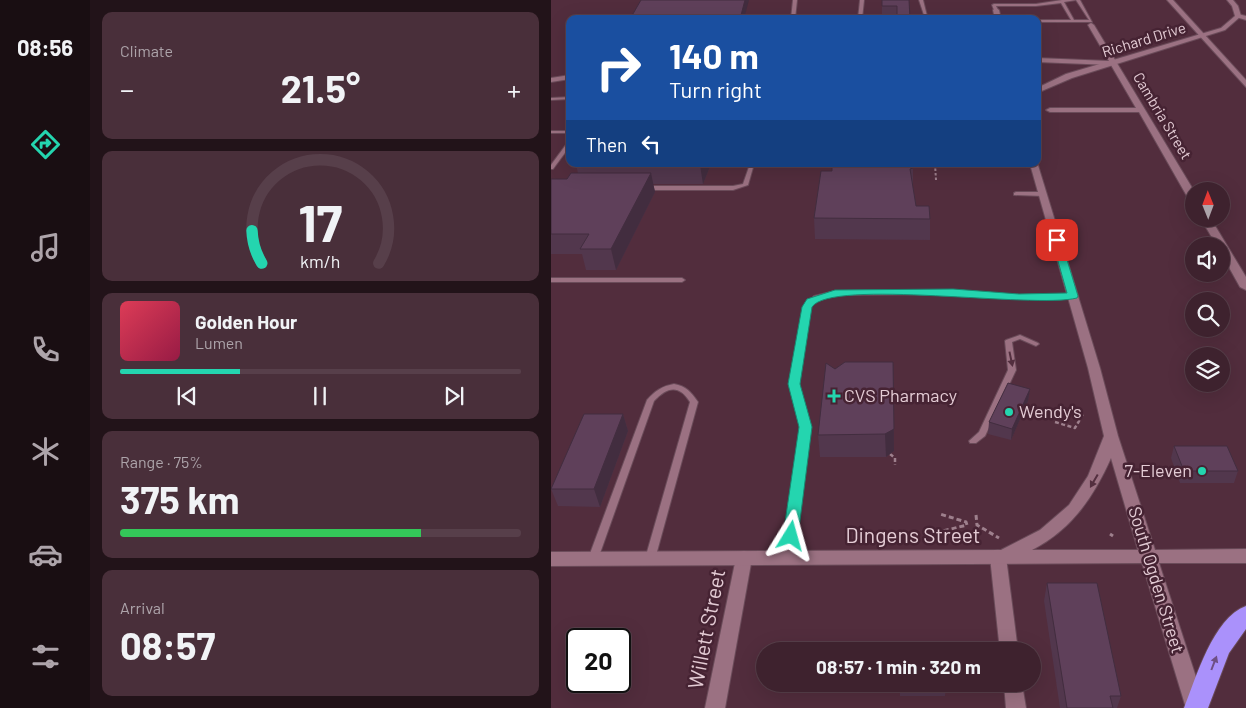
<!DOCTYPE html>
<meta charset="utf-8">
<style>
body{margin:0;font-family:Barlow,sans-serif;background:#492f3a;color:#f1f3f6;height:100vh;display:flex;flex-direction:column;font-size:19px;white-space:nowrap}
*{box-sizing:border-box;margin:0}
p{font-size:16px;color:#ada4aa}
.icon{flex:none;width:28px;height:28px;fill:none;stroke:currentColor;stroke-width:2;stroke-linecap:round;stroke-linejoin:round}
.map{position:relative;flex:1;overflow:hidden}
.panel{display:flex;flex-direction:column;gap:12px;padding:12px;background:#221319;width:461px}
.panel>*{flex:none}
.top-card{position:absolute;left:15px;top:15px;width:475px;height:152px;border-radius:10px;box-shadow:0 5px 20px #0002,0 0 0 1px #573f4a;background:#1a4fa0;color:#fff;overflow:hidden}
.needle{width:32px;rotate:359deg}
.controls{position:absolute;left:634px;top:182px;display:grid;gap:10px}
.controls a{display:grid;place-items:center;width:45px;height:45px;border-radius:50%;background:#3e222e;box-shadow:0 5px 20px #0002,0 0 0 1px #573f4a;font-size:25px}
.speed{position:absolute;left:15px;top:628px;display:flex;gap:10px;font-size:25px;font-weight:700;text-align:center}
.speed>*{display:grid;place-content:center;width:65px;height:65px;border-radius:50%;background:#3e222e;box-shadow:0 5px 20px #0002,0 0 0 1px #573f4a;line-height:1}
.speed .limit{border:2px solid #111;border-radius:8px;background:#fff;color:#111}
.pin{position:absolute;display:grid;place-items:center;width:42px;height:42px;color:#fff;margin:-21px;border-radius:10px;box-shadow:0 2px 8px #0006}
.me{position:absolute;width:55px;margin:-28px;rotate:8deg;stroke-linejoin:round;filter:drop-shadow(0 0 4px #0008)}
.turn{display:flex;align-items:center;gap:18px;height:105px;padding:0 20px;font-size:22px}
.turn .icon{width:65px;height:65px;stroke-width:2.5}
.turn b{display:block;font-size:35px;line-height:42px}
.then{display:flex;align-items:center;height:48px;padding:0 20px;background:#0003;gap:10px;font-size:19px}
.big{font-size:38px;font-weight:700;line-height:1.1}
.panel .widget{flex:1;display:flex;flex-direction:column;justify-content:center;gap:8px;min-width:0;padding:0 18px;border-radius:10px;background:#492f3a}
.panel .dial{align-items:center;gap:0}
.dial svg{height:130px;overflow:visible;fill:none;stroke:#573f4a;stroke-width:7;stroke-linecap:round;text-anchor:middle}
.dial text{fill:#f1f3f6;stroke:none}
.song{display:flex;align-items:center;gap:15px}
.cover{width:60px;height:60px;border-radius:8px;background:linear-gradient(135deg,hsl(350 70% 55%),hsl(340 70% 35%))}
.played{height:5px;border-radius:2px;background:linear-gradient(90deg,#24d5af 30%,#573f4a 30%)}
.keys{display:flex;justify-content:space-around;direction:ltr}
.heat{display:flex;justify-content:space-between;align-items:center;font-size:28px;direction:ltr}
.charge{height:8px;border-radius:4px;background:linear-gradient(90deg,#34c759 75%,#573f4a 0)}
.trip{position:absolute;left:205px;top:642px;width:285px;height:50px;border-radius:25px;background:#3e222e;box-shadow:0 5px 20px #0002,0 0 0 1px #573f4a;font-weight:700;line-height:50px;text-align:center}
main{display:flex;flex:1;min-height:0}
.dock{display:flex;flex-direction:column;width:90px;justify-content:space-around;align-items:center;background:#190e12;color:#ada4aa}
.dock .icon{width:35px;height:35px}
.dock .active{color:#24d5af}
.dock b{font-size:22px;color:#f1f3f6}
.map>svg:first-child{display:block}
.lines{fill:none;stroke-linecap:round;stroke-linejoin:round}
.service-casing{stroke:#6a4b59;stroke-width:2}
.minor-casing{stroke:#6a4b59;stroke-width:2}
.tertiary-casing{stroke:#6a4b59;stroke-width:2}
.motorway-casing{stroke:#6a4b59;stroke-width:2}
.path-far2{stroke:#9e808d;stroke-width:2;stroke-dasharray:2.5 2;stroke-linecap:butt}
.path-far1{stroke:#9e808d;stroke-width:2.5;stroke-dasharray:4 2.5;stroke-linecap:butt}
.path{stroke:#9e808d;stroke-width:3;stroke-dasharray:5 3;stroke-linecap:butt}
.service{fill:#9b7182;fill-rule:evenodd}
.minor{fill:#9b7182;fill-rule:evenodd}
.tertiary{fill:#9b7182;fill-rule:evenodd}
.motorway{fill:#aa91fb;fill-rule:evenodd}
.wall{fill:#52374d}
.shaded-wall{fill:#422d3f}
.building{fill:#5f405a;stroke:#422d3f}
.oneway{fill:#532f3f}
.oneway2{fill:#6e4f83}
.route{fill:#24d5af;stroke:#178a72}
.poi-dot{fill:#24d5af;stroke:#462333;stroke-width:2}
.labels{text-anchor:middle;stroke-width:5;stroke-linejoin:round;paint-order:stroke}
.far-street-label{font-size:15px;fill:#e4ccd5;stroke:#462333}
.poi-label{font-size:18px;fill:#e4ccd5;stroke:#462333;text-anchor:start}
.street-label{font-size:18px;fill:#e4ccd5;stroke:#462333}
.near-street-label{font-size:21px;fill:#e4ccd5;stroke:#462333}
</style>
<main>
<nav class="dock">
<b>08:56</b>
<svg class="icon active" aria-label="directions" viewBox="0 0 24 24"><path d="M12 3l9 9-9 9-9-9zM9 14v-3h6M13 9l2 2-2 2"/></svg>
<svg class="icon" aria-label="music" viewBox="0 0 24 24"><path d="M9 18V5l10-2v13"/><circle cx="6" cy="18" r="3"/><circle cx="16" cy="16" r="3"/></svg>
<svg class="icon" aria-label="phone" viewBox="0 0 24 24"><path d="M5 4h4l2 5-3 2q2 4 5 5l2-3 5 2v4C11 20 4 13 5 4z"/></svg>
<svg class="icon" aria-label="climate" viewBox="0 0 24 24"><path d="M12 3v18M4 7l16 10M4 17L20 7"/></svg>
<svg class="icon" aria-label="car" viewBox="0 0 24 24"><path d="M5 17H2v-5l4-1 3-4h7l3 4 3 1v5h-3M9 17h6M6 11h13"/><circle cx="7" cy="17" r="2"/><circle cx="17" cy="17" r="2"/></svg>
<svg class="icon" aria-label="filters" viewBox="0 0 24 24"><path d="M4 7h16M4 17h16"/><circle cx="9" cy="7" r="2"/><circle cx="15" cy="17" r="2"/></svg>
</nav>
<section class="panel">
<div class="widget"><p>Climate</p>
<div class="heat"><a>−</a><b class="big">21.5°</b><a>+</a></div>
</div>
<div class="widget dial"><svg viewBox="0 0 100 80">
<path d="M14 69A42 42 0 1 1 86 69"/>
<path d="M14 69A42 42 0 0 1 8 49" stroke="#24d5af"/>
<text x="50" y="56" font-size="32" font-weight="700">17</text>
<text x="50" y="72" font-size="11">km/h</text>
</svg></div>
<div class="widget">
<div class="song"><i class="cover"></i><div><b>Golden Hour</b><p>Lumen</p></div></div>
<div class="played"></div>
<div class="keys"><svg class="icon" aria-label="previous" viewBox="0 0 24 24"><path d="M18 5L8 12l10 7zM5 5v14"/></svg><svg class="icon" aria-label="pause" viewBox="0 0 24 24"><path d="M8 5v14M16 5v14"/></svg><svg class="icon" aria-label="next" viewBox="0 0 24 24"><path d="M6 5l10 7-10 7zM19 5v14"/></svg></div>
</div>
<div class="widget"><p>Range · 75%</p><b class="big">375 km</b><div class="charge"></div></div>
<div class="widget"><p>Arrival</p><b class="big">08:57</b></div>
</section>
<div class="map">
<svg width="695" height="708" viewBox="0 0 695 708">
<rect width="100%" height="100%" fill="#522d3d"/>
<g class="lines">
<defs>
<g id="service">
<path d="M 242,0 L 246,0 L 244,19 L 240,19 Z"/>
<path d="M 309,0 L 313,0 L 311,19 L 307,19 Z"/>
<path d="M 368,0 L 372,0 L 376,16 L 383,19 L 374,18 Z"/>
<path d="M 511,0 L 525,0 L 513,2 L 523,20 L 538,20 L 525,0 L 529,0 L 541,22 L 486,22 L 486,20 L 520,20 L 510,3 L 485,6 L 445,6 L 447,10 L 445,11 L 443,10 L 441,5 L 443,4 L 485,4 Z"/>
<path d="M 19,97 L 19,99 L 0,100 L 0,98 Z"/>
<rect x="0" y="131" width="19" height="2"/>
<path d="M 17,142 L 19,142 L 19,146 L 2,169 L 0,169 L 0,165 Z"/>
<path d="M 199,164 L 203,164 L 197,185 L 182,190 L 95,190 L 92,188 L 95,186 L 182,186 L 192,184 Z"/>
<path d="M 465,192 L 492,192 L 495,194 L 492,196 L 463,195 L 463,193 Z"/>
<path d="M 0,278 L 131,278 L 134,280 L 131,282 L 0,282 Z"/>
<path d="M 403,290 L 468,295 L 522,294 L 525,296 L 522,298 L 468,299 L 403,294 L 284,295 L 267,298 L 259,307 L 247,384 L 258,427 L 242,558 L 240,561 L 237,562 L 234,561 L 232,558 L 250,427 L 239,384 L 253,307 L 263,296 L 284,291 Z"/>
<path d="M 469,335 L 487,343 L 488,344 L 485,346 L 469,339 L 461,342 L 465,370 L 434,436 L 425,443 L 419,443 L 418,441 L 428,432 L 457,370 L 454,341 L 455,340 Z"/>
<path d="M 123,384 C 135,386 140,392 147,402 L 104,559 L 102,562 L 99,563 L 96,562 L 94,559 L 139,402 C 128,384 116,387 103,401 L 47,559 L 45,562 L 42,563 L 39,562 L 37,559 L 96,400 C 104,391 111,386 123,384 Z"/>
</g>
<g id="minor">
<path d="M 616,0 L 622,0 L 695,80 L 695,87 Z"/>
<path d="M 445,8 L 448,10 L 450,19 L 444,19 L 442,10 Z"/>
<path d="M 687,14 L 695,16 L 695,20 L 685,17 Z"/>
<path d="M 540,23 L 543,25 L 643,191 L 642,201 L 637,198 L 588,112 L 499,112 L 495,110 L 499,108 L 585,108 L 560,65 L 486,62 L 486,58 L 558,61 L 537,25 Z"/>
<path d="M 19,75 L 19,79 L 0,82 L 0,78 Z"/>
<path d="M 650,219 L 660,219 L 695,277 L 695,290 L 689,287 L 670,253 L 670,246 L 666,246 Z"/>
<path d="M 447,550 L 453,552 L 455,557 L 467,651 L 449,651 L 439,557 L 441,552 Z"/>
<path d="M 193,551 L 199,553 L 201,558 L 174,708 L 154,708 L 185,558 L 187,553 Z"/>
<path d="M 453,684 L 471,684 L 475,708 L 455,708 Z"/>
</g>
<g id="tertiary">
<path d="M 676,0 L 682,0 L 687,6 L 690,16 L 674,30 L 521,78 L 486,93 L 486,88 L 515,74 L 670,28 L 684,16 L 681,6 Z"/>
<path d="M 486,162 L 549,368 L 567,436 L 604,550 L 695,549 L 695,563 L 608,563 L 655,708 L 635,708 L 591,563 L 0,566 L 0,552 L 450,550 L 489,530 L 518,505 L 537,476 L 553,436 L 537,368 L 479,164 ZM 560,458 L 587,550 L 481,550 C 520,530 542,498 560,458 Z"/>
</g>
<path id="motorway" d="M 695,606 L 695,629 L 678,653 L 657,708 L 633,708 C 645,678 662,618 695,606 Z"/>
</defs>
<use href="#service" class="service-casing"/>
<use href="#minor" class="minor-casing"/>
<use href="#tertiary" class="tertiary-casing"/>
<use href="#motorway" class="motorway-casing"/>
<path class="path-far2" d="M 384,164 L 385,180"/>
<g class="path-far1">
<path d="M 504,422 L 524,428 L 532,414"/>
<path d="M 339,454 L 344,458 L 344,465"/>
</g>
<g class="path">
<path d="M 425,515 L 426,525 L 448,538"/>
<path d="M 559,534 L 562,536"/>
<path d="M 388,535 L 388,532 L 416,525 L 415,522 L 389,514"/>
</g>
<use href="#service" class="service"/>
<use href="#minor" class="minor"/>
<use href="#tertiary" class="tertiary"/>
<use href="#motorway" class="motorway"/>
</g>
<g class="wall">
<path d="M 358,0 L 346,17 L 331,17 L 331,6 Z"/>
<path d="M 26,164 L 160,164 L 152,184 L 102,184 L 104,192 L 65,270 L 35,270 L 31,254 L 0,254 L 0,179 L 16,179 L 27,173 L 25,165 Z"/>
<path d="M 362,168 L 362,187 L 365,206 L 379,219 L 379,240 L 264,239 L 263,218 L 281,171 Z"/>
<path d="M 342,362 L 343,451 L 335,457 L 269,457 L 267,435 L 284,369 Z"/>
<path d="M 479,389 L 477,401 L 460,440 L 437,434 L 438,422 Z"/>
<path d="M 72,414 L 77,431 L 49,507 L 7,506 L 0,489 Z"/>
<path d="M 623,446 L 687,471 L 683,483 L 629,483 L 620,458 Z"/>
<path d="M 496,583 L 570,696 L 566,708 L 509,708 L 493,601 Z"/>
<path d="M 349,684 L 395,684 L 394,696 L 349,696 Z"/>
</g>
<g class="shaded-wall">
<path d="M 194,0 L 198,0 L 193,19 L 189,19 Z"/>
<path d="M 150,164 L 160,164 L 152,184 L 149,165 Z"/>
<path d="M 100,173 L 104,192 L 65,270 L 60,249 Z"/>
<path d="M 342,362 L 343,451 L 335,457 L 334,434 Z"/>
<path d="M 479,389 L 477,401 L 460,440 L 461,429 Z"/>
<path d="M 72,414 L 77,431 L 49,507 L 43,489 Z"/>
</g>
<g class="building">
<path d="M 90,0 L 194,0 L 189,19 L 79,19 Z"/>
<path d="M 331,0 L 358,0 L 359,19 L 346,19 L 346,6 L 331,6 Z"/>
<path d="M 26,164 L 150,164 L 149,165 L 25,165 Z"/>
<path d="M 281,164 L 362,164 L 362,168 L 359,169 L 365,206 L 378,206 L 379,219 L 263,218 L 270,171 L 281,171 Z"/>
<path d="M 20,173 L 100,173 L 60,249 L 29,249 L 38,234 L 0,234 L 0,179 L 16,179 Z"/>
<path d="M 294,362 L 342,362 L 343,429 L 334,434 L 267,435 L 275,363 L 284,369 Z"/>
<path d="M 457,383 L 479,389 L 461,429 L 438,422 Z"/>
<path d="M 33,414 L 72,414 L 43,489 L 0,489 Z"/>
<path d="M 623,446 L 676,446 L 687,471 L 633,471 Z"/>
<path d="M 496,583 L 546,583 L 570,696 L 559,696 L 562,708 L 516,708 Z"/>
<rect x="349" y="646" width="44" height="5"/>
<path d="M 349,684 L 395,684 L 349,685 Z"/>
</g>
<defs><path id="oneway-solid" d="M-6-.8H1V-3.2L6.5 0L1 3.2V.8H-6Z" transform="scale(1.25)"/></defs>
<g class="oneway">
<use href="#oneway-solid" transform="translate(460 359) rotate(78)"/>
<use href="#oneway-solid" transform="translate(543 481) rotate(120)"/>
</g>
<use class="oneway2" href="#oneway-solid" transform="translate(663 663) rotate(-69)"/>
<path class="route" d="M 506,237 L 510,240 L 527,296 L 526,298 C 483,309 280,278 261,307 L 249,384 L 261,427 L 247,536 L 245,540 L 235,540 L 232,536 L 248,427 L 237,384 L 251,307 L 256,299 L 284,290 L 402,289 L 468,294 L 516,293 L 501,240 Z"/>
<g class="poi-dot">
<path d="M280.5 388.5h5v5h5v5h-5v5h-5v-5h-5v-5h5z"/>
<circle cx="458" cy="412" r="5"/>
<circle cx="651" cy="471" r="5"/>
</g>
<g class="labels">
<g class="far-street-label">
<text transform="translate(593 40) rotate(-17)" y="5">Richard Drive</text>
<text transform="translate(611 116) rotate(59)" y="5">Cambria Street</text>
</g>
<g class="poi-label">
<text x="293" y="402">CVS Pharmacy</text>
<text x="468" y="418">Wendy's</text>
<text x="641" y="477" text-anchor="end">7-Eleven</text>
</g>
<g class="street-label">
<text transform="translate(605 580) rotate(73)" y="6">South Ogden Street</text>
</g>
<g class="near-street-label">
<text x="362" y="543">Dingens Street</text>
<text transform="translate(156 629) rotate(-79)" y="7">Willett Street</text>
</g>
</g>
</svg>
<div class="controls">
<a><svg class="needle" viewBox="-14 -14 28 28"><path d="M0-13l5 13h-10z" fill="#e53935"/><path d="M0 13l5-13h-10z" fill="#ada4aa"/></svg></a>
<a><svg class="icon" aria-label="sound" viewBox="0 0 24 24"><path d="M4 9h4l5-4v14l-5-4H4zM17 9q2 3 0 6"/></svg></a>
<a><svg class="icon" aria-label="search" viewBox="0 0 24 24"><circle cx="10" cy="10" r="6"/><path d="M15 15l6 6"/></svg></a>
<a><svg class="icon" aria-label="layers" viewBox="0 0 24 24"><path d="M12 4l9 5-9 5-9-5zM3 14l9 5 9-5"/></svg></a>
</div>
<div class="speed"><div class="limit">20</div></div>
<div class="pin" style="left:506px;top:240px;background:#d93025"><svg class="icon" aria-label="arrive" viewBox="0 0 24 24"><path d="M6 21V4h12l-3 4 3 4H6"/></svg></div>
<svg class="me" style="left:240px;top:536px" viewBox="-20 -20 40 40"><path d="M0-17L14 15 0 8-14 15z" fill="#24d5af" stroke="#fff" stroke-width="4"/></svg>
<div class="trip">08:57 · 1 min · 320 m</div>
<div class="top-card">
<div class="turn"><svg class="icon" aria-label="right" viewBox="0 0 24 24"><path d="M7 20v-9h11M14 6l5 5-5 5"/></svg><div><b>140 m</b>Turn right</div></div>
<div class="then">Then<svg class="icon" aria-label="left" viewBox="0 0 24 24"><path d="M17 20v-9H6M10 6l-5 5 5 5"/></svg></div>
</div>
</div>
</main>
